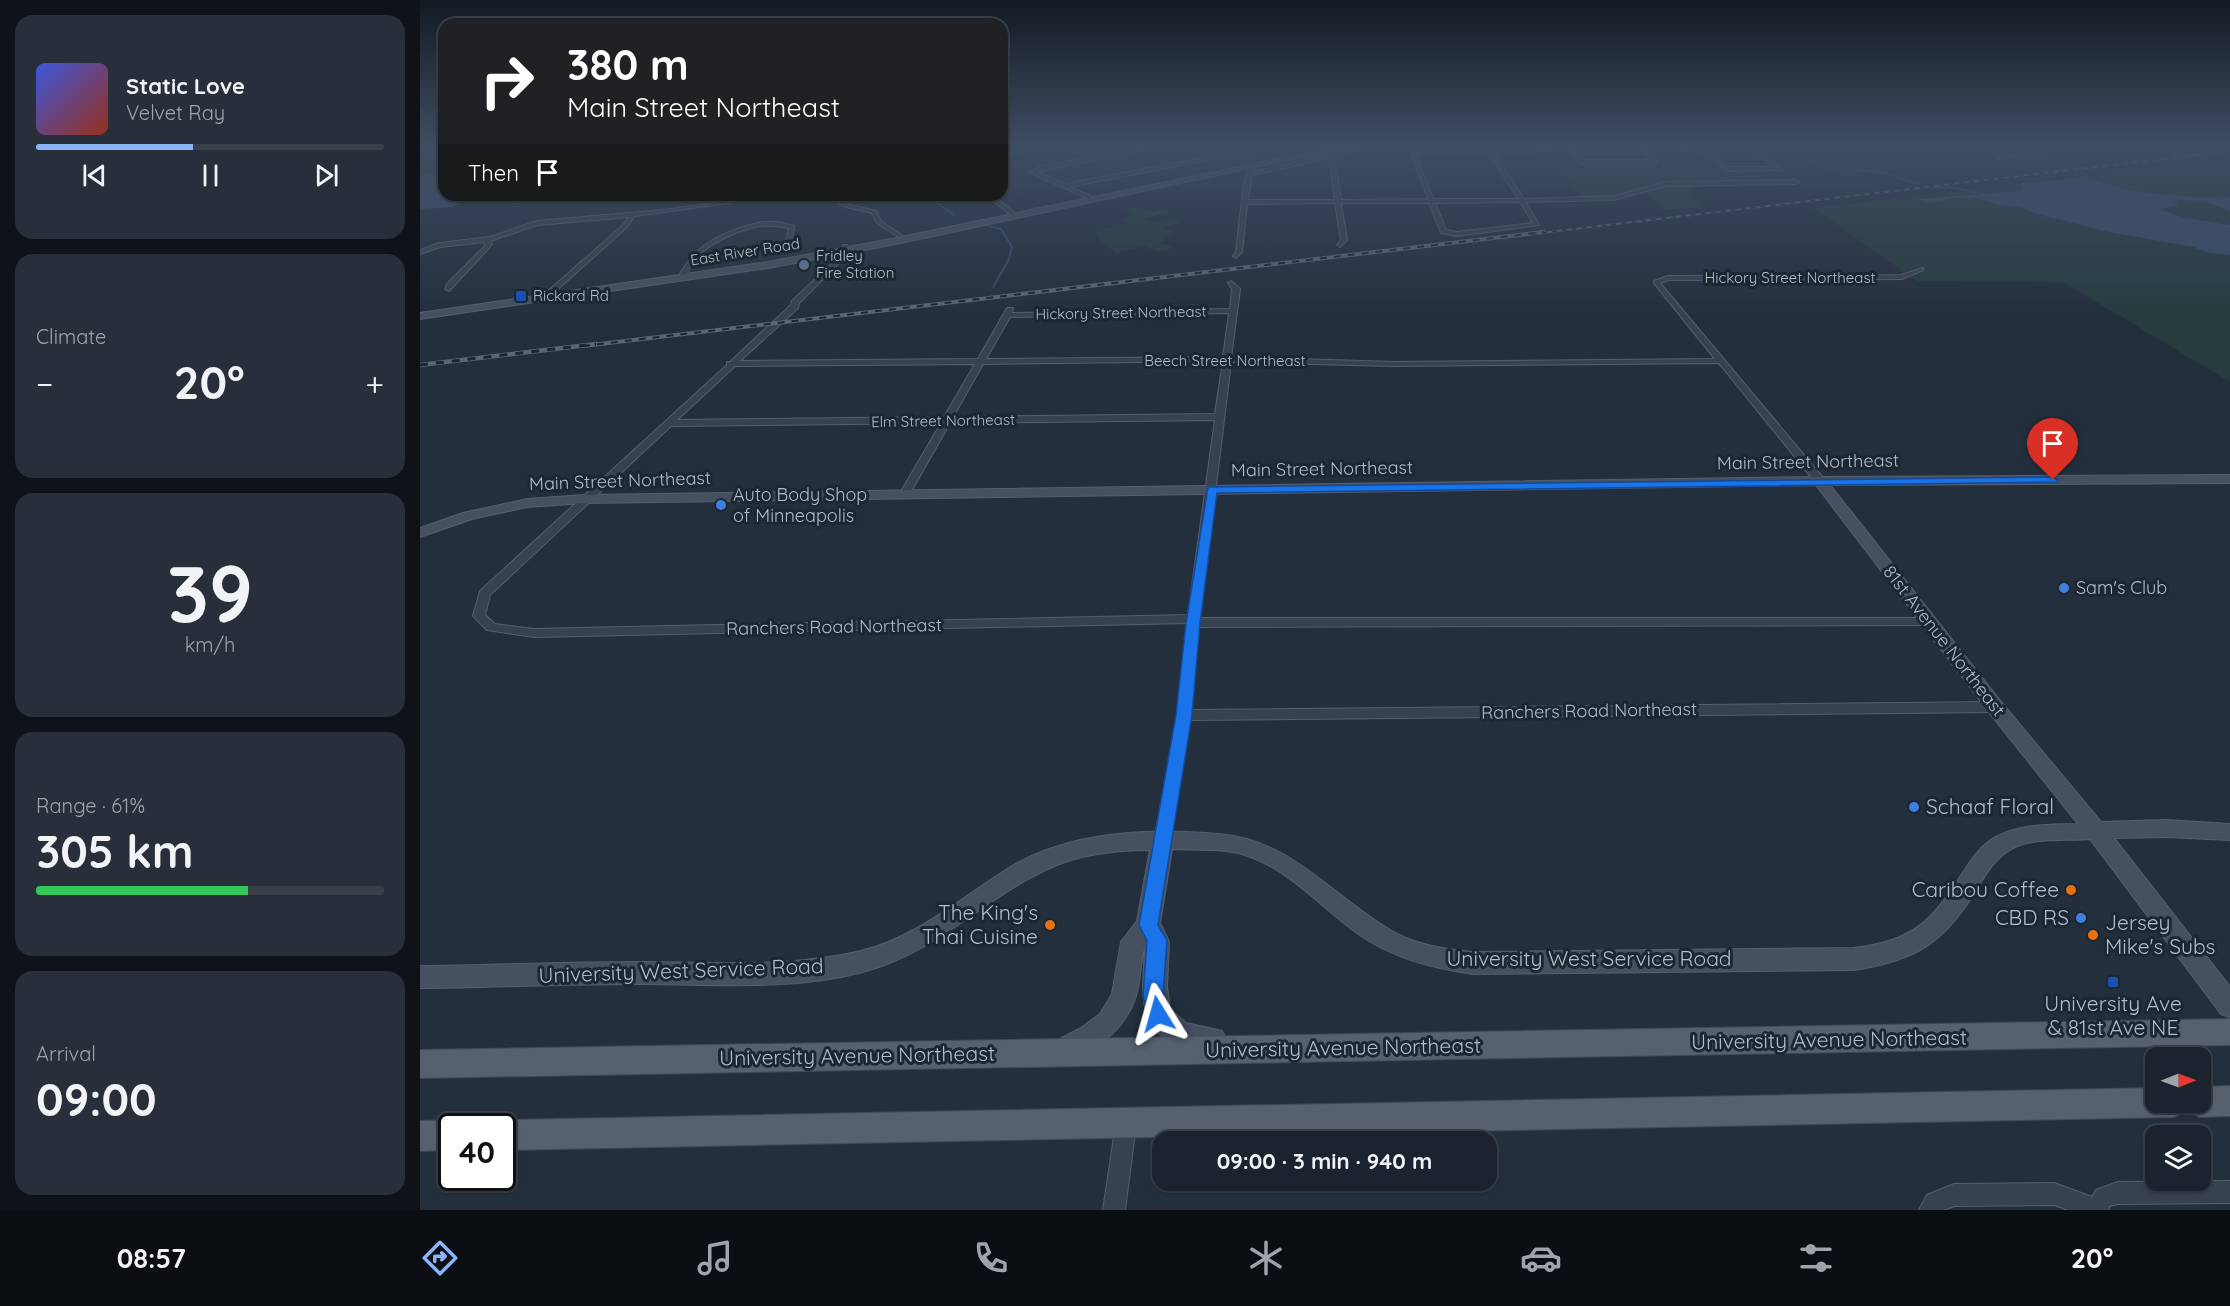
<!DOCTYPE html>
<meta charset="utf-8">
<style>
body{margin:0;font-family:Quicksand,sans-serif;background:#282f3a;color:#f1f3f6;height:100vh;display:flex;flex-direction:column;font-size:22px;white-space:nowrap}
*{box-sizing:border-box;margin:0}
p{font-size:20px;color:#a0a4aa}
.icon{flex:none;width:33px;height:33px;fill:none;stroke:currentColor;stroke-width:2;stroke-linecap:round;stroke-linejoin:round}
.map{position:relative;flex:1;overflow:hidden}
.sheet{display:flex;flex-direction:column;gap:15px;padding:15px;background:#0f1319;width:420px}
.sheet>*{flex:none}
.top-card{position:absolute;left:18px;top:18px;width:570px;height:183px;border-radius:18px;box-shadow:0 2px 4px #0004,0 0 0 2px #39404a;background:#202124;color:#fff;overflow:hidden}
.needle{width:39px;rotate:89deg}
.tools{position:absolute;left:1725px;top:1047px;display:grid;gap:12px}
.tools a{display:grid;place-items:center;width:66px;height:66px;border-radius:12px;background:#1b232e;box-shadow:0 2px 4px #0004,0 0 0 2px #39404a;font-size:30px}
.speed{position:absolute;left:18px;top:1113px;display:flex;gap:12px;font-size:30px;font-weight:700;text-align:center}
.speed>*{display:grid;place-content:center;width:78px;height:78px;border-radius:50%;background:#1b232e;box-shadow:0 2px 4px #0004,0 0 0 2px #39404a;line-height:1}
.speed .limit{border:3px solid #111;border-radius:9px;background:#fff;color:#111}
.pin{position:absolute;display:grid;place-items:center;width:51px;height:51px;color:#fff;margin:-62px -26px;border-radius:50% 50% 50% 0;rotate:-45deg;box-shadow:0 0 6px #0007}
.pin .icon{rotate:45deg}
.me{position:absolute;width:66px;margin:-33px;rotate:352deg;stroke-linejoin:round;filter:drop-shadow(0 0 4px #0008)}
.turn{display:flex;align-items:center;gap:21px;height:126px;padding:0 30px;font-size:27px}
.turn .icon{width:78px;height:78px;stroke-width:2.5}
.turn b{display:block;font-size:42px;line-height:51px}
.then{display:flex;align-items:center;height:57px;padding:0 30px;background:#0003;gap:12px;font-size:22px}
.big{font-size:45px;font-weight:800;line-height:1.1}
.sheet .card{flex:1;display:flex;flex-direction:column;justify-content:center;gap:9px;min-width:0;padding:0 21px;border-radius:18px;background:#282f3a}
.sheet .dial{align-items:center;gap:0}
.dial b{font-size:78px;line-height:1}
.song{display:flex;align-items:center;gap:18px}
.cover{width:72px;height:72px;border-radius:9px;background:linear-gradient(135deg,hsl(230 70% 55%),hsl(10 70% 35%))}
.played{height:6px;border-radius:3px;background:linear-gradient(90deg,#8ab4f8 45%,#39404a 45%)}
.keys{display:flex;justify-content:space-around;direction:ltr}
.heat{display:flex;justify-content:space-between;align-items:center;font-size:33px;direction:ltr}
.charge{height:9px;border-radius:4px;background:linear-gradient(90deg,#34c759 61%,#39404a 0)}
.trip{position:absolute;left:732px;top:1131px;width:345px;height:60px;border-radius:18px;background:#1b232e;box-shadow:0 2px 4px #0004,0 0 0 2px #39404a;font-weight:800;line-height:60px;text-align:center}
.dock{display:flex;height:96px;justify-content:space-around;align-items:center;background:#0b0e12;color:#a0a4aa}
.dock .icon{width:42px;height:42px}
.dock .current{color:#8ab4f8}
.dock b{font-size:27px;color:#f1f3f6}
main{display:flex;flex:1;min-height:0}
.map>svg:first-child{display:block}
.green{fill:#263c3f}
.water{fill:#394c67}
.lines{fill:none;stroke-linecap:round;stroke-linejoin:round}
.stream-far1{stroke:#394c67;stroke-width:1.5}
.stream{stroke:#394c67;stroke-width:2}
.street-casing{stroke:#565f6c;stroke-width:2}
.secondary-casing{stroke:#565f6c;stroke-width:2}
.primary-casing{stroke:#414a57;stroke-width:2}
.street{fill:#38414e;fill-rule:evenodd}
.secondary{fill:#465061;fill-rule:evenodd}
.primary{fill:#56606e;fill-rule:evenodd}
.rail-far2-casing{stroke:#5a6575;stroke-width:2}
.rail-far1-casing{stroke:#5a6575;stroke-width:4}
.rail-casing{stroke:#5a6575;stroke-width:4.5}
.rail-far2{stroke:#1d2633;stroke-width:1.5;stroke-dasharray:5;stroke-linecap:butt}
.rail-far1{stroke:#1d2633;stroke-width:2;stroke-dasharray:7;stroke-linecap:butt}
.rail{stroke:#1d2633;stroke-width:3;stroke-dasharray:8;stroke-linecap:butt}
.route{fill:#1a73e8;stroke:#114b97;stroke-width:1.5}
.service-dot{fill:#5c6f8a;stroke:#1d2633;stroke-width:2}
.transit-dot{fill:#1a4fb4;stroke:#1d2633;stroke-width:2}
.shop-dot{fill:#3f7fe0;stroke:#1d2633;stroke-width:2}
.food-dot{fill:#e8710a;stroke:#1d2633;stroke-width:2}
.labels{text-anchor:middle;stroke-width:6;stroke-linejoin:round;paint-order:stroke}
.far-street-label{font-size:15px;fill:#b4bcc9;stroke:#1d2633}
.far-poi-label{font-size:15px;fill:#b4bcc9;stroke:#1d2633;text-anchor:start}
.street-label{font-size:18px;fill:#b4bcc9;stroke:#1d2633}
.poi-label{font-size:18px;fill:#b4bcc9;stroke:#1d2633;text-anchor:start}
.near-poi-label{font-size:21px;fill:#b4bcc9;stroke:#1d2633;text-anchor:end}
.near-street-label{font-size:21px;fill:#b4bcc9;stroke:#1d2633}
</style>
<main>
<section class="sheet">
<div class="card">
<div class="song"><i class="cover"></i><div><b>Static Love</b><p>Velvet Ray</p></div></div>
<div class="played"></div>
<div class="keys"><svg class="icon" aria-label="previous" viewBox="0 0 24 24"><path d="M18 5L8 12l10 7zM5 5v14"/></svg><svg class="icon" aria-label="pause" viewBox="0 0 24 24"><path d="M8 5v14M16 5v14"/></svg><svg class="icon" aria-label="next" viewBox="0 0 24 24"><path d="M6 5l10 7-10 7zM19 5v14"/></svg></div>
</div>
<div class="card"><p>Climate</p>
<div class="heat"><a>−</a><b class="big">20°</b><a>+</a></div>
</div>
<div class="card dial"><b>39</b><p>km/h</p></div>
<div class="card"><p>Range · 61%</p><b class="big">305 km</b><div class="charge"></div></div>
<div class="card"><p>Arrival</p><b class="big">09:00</b></div>
</section>
<div class="map">
<svg width="1810" height="1210" viewBox="0 0 1810 1210">
<rect width="100%" height="100%" fill="#242f3e"/>
<g class="green">
<path d="M 0,145 L 24,145 L 24,173 L 0,175 Z"/>
<path d="M 1810,159 L 1810,382 L 1643,282 L 1496,281 L 1394,208 Z"/>
<path d="M 1306,169 L 1323,182 L 1230,184 L 1188,196 L 1163,198 L 1140,170 Z"/>
<path d="M 1270,185 L 1274,189 L 1269,197 L 1283,207 L 1243,210 L 1224,191 L 1238,187 Z"/>
<path d="M 718,207 L 732,212 L 745,209 L 752,212 L 723,219 C 737,226 748,216 762,222 L 742,227 L 752,232 L 741,243 L 754,248 L 738,252 L 726,246 L 696,253 L 677,237 L 675,231 L 706,223 L 701,219 L 713,216 L 705,209 Z"/>
</g>
<g class="water">
<path d="M 24,173 L 24,195 L 197,195 L 92,204 L 88,200 L 39,203 L 32,207 L 0,209 L 0,175 Z"/>
<path d="M 1668,178 C 1714,195 1762,198 1810,197 L 1810,211 L 1785,202 L 1754,199 L 1758,206 L 1738,209 L 1762,217 L 1810,225 L 1810,255 L 1789,253 L 1774,247 L 1689,232 L 1614,213 L 1600,207 L 1583,206 L 1555,198 L 1534,198 L 1508,203 L 1498,199 L 1602,191 L 1601,183 Z"/>
</g>
<g class="lines">
<g class="stream-far1">
<path d="M 1343,145 L 1377,150 L 1386,161 L 1402,167 L 1461,172 L 1498,184"/>
<path d="M 1512,188 L 1529,187 L 1568,195"/>
<path d="M 490,195 L 519,204 L 534,215"/>
<path d="M 568,226 L 581,229 L 584,234"/>
</g>
<path class="stream" d="M 573,287 L 588,261 L 592,247 L 583,232"/>
<defs>
<g id="street">
<path d="M 619,145 L 629,145 L 582,155 L 582,153 Z"/>
<path d="M 682,145 C 691,145 697,149 706,151 C 718,152 736,145 749,145 L 617,172 L 645,184 L 791,156 L 762,145 L 769,145 L 796,155 L 832,151 L 834,145 L 838,145 L 833,172 L 951,145 L 960,145 L 914,156 L 921,200 L 1008,199 L 988,145 L 992,145 L 994,150 L 1066,149 L 1065,145 L 1069,145 L 1071,149 L 1127,149 L 1147,145 L 1272,147 L 1270,145 L 1276,145 L 1308,167 L 1354,167 L 1324,145 L 1329,145 L 1361,168 L 1361,170 L 1307,171 L 1277,150 L 1223,149 L 1237,161 L 1235,164 L 1160,164 L 1150,148 L 1127,151 L 1073,152 L 1104,199 L 1194,196 L 1245,182 L 1376,180 L 1379,182 L 1376,184 L 1245,186 L 1194,200 L 1106,202 L 1119,225 L 1037,236 L 1021,233 L 1009,203 L 921,203 L 927,240 L 920,247 L 917,245 L 921,240 L 915,203 L 827,204 L 822,252 L 816,258 L 813,256 L 816,252 L 823,189 L 832,154 L 797,158 L 650,187 L 671,196 L 669,199 L 609,172 L 622,166 L 700,152 ZM 1154,148 L 1217,149 L 1230,160 L 1162,160 ZM 995,152 L 1068,152 L 1098,199 L 1013,199 ZM 909,158 L 915,200 L 828,200 L 832,175 ZM 1100,202 L 1113,223 L 1037,232 L 1026,230 L 1015,203 Z"/>
<path d="M 1630,145 L 1634,145 L 1633,150 L 1622,154 L 1578,159 L 1575,157 L 1621,152 L 1629,148 Z"/>
<path d="M 351,195 L 366,195 L 215,216 L 206,228 L 139,288 L 134,294 L 134,300 L 131,300 L 127,298 L 127,292 L 202,226 L 209,217 L 118,225 L 70,241 L 72,244 L 69,248 L 29,291 L 25,289 L 27,284 L 65,246 L 64,242 L 20,247 L 0,254 L 0,250 L 19,243 L 70,237 L 117,221 L 243,210 Z"/>
<path d="M 405,195 L 412,195 L 430,205 L 456,211 L 461,221 L 483,236 L 478,237 L 457,223 L 452,213 L 426,207 Z"/>
<path d="M 565,195 L 572,195 L 599,216 L 594,217 Z"/>
<path d="M 343,222 L 358,222 L 374,226 L 372,241 L 379,249 L 378,250 L 374,250 L 366,241 L 369,228 C 359,226 350,225 341,226 C 317,229 265,252 267,279 L 263,279 L 260,274 C 278,242 308,229 343,222 Z"/>
<path d="M 423,245 L 427,245 L 431,250 L 427,255 L 379,303 L 378,308 L 320,361 L 558,359 L 587,308 L 593,308 L 592,313 L 810,309 L 812,289 L 808,283 L 811,281 L 820,289 L 811,357 L 975,362 L 1295,359 L 1234,283 L 1234,281 L 1248,276 L 1481,275 L 1503,268 L 1503,270 L 1482,279 L 1249,280 L 1240,283 L 1404,479 L 1405,481 L 1400,484 L 1396,483 L 1299,363 L 975,366 L 811,362 L 780,618 L 1509,618 L 1515,622 L 1513,625 L 779,627 L 771,710 L 1575,702 L 1580,704 L 1582,707 L 1580,710 L 1575,712 L 770,720 L 750,842 L 748,846 L 742,848 L 736,846 L 734,842 L 757,715 L 767,623 L 114,637 L 67,630 L 53,616 L 60,591 L 307,365 L 307,362 L 310,362 L 371,305 L 372,301 L 423,253 L 425,250 ZM 809,313 L 803,357 L 566,359 L 590,317 ZM 803,361 L 795,414 L 533,417 L 563,364 ZM 555,364 L 524,417 L 257,420 L 315,366 ZM 795,420 L 768,615 L 114,629 L 75,624 L 65,615 L 70,595 L 251,426 L 521,423 L 479,495 L 484,498 L 489,495 L 530,423 Z"/>
<path d="M 706,1114 L 713,1117 L 716,1124 L 705,1210 L 683,1210 L 696,1124 L 699,1117 Z"/>
<path d="M 1810,1181 L 1810,1203 L 1698,1204 L 1690,1206 L 1688,1210 L 1648,1210 L 1634,1205 L 1534,1206 L 1524,1210 L 1499,1210 L 1507,1195 L 1534,1184 L 1634,1183 L 1672,1197 L 1676,1190 L 1698,1182 Z"/>
</g>
<g id="secondary">
<path d="M 924,145 L 938,145 L 476,244 L 348,268 L 0,319 L 0,313 L 348,262 L 476,238 Z"/>
<path d="M 1810,475 L 1810,483 L 1410,485 L 1582,703 L 1681,822 L 1747,820 L 1810,824 L 1810,840 L 1747,837 L 1694,838 L 1810,987 L 1810,1017 L 1801,1014 L 1670,839 C 1647,841 1614,837 1593,848 C 1575,857 1565,875 1555,892 C 1523,944 1494,961 1434,970 L 1053,974 C 1011,968 972,958 937,933 C 901,907 869,869 825,855 C 802,848 775,850 752,849 L 740,923 L 749,942 L 747,987 L 750,1009 L 766,1023 L 802,1031 L 806,1040 L 802,1049 C 790,1053 778,1051 765,1047 C 712,1032 724,987 725,945 C 720,961 721,979 716,996 C 705,1030 679,1049 647,1061 L 638,1058 L 634,1049 L 638,1040 L 661,1028 L 680,1014 L 692,994 L 701,942 L 717,921 L 730,850 C 698,850 662,854 632,867 C 564,897 520,951 443,972 C 371,991 295,984 222,984 C 148,984 74,987 0,988 L 0,966 C 75,965 149,962 224,962 C 296,962 370,968 441,951 C 498,937 543,896 592,866 C 652,831 732,828 799,834 C 874,840 916,901 977,934 C 1001,946 1027,949 1053,952 L 1434,948 C 1494,940 1510,923 1542,874 C 1551,860 1561,845 1576,837 C 1601,823 1631,825 1658,824 L 1568,711 L 1396,485 L 165,503 L 107,507 L 52,519 L 0,537 L 0,528 L 43,513 L 107,499 L 165,495 L 1400,477 Z"/>
</g>
<g id="primary">
<path d="M 1810,1019 L 1810,1045 L 0,1078 L 0,1050 Z"/>
<path d="M 1810,1086 L 1810,1116 L 1780,1117 L 1770,1112 L 1767,1106 L 1764,1112 L 1754,1117 L 82,1150 L 82,1126 L 70,1126 L 82,1120 L 1736,1088 L 1736,1102 L 1780,1102 L 1780,1087 Z"/>
<path d="M 32,1120 L 44,1126 L 32,1126 L 32,1150 L 0,1151 L 0,1121 Z"/>
</g>
</defs>
<use href="#street" class="street-casing"/>
<use href="#secondary" class="secondary-casing"/>
<use href="#primary" class="primary-casing"/>
<use href="#street" class="street"/>
<use href="#secondary" class="secondary"/>
<use href="#primary" class="primary"/>
<defs>
<path id="rail-far2" d="M 1112,234 L 1810,151"/>
<path id="rail-far1" d="M 163,346 L 1124,232"/>
<path id="rail" d="M 0,365 L 176,344"/>
</defs>
<use href="#rail-far2" class="rail-far2-casing"/>
<use href="#rail-far1" class="rail-far1-casing"/>
<use href="#rail" class="rail-casing"/>
<use href="#rail-far2" class="rail-far2"/>
<use href="#rail-far1" class="rail-far1"/>
<use href="#rail" class="rail"/>
</g>
<linearGradient id="sky" x2="0" y2="1"><stop stop-color="#141a22"/><stop offset="0.46" stop-color="#3f4d63"/><stop offset="1" stop-color="#3f4d63" stop-opacity="0"/></linearGradient>
<rect width="1810" height="315" fill="url(#sky)"/>
<path class="route" d="M 1633,477 L 1638,480 L 1637,482 L 797,493 L 780,623 L 772,715 L 738,925 L 747,940 L 743,997 L 748,1014 L 745,1021 L 738,1024 L 730,1021 L 723,997 L 727,941 L 719,925 L 756,715 L 766,623 L 788,487 Z"/>
<circle class="service-dot" cx="384" cy="265" r="6"/>
<g class="transit-dot">
<rect x="95" y="290" width="12" height="12" rx="3"/>
<rect x="1687" y="976" width="12" height="12" rx="3"/>
</g>
<g class="shop-dot">
<circle cx="301" cy="505" r="6"/>
<circle cx="1644" cy="588" r="6"/>
<circle cx="1494" cy="807" r="6"/>
<circle cx="1661" cy="918" r="6"/>
</g>
<g class="food-dot">
<circle cx="1651" cy="890" r="6"/>
<circle cx="630" cy="925" r="6"/>
<circle cx="1673" cy="935" r="6"/>
</g>
<g class="labels">
<g class="far-street-label">
<text transform="translate(325 252) rotate(-9)" y="5">East River Road</text>
<text x="1370" y="283">Hickory Street Northeast</text>
<text transform="translate(701 313) rotate(-1)" y="5">Hickory Street Northeast</text>
<text x="805" y="366">Beech Street Northeast</text>
<text transform="translate(523 421) rotate(-1)" y="5">Elm Street Northeast</text>
</g>
<g class="far-poi-label">
<text x="396" y="261">Fridley<tspan x="396" dy="17">Fire Station</tspan></text>
<text x="113" y="301">Rickard Rd</text>
</g>
<g class="street-label">
<text transform="translate(1388 462) rotate(-1)" y="6">Main Street Northeast</text>
<text transform="translate(902 469) rotate(-1)" y="6">Main Street Northeast</text>
<text transform="translate(200 481) rotate(-2)" y="6">Main Street Northeast</text>
<text transform="translate(414 627) rotate(-1)" y="6">Ranchers Road Northeast</text>
<text transform="translate(1524 641) rotate(52)" y="6">81st Avenue Northeast</text>
<text transform="translate(1169 711) rotate(-1)" y="6">Ranchers Road Northeast</text>
</g>
<g class="poi-label">
<text x="313" y="501">Auto Body Shop<tspan x="313" dy="21">of Minneapolis</tspan></text>
<text x="1656" y="594">Sam's Club</text>
</g>
<g class="near-poi-label">
<text x="1506" y="814" text-anchor="start">Schaaf Floral</text>
<text x="1639" y="897">Caribou Coffee</text>
<text x="618" y="920">The King's<tspan x="618" dy="24">Thai Cuisine</tspan></text>
<text x="1649" y="925">CBD RS</text>
<text x="1685" y="930" text-anchor="start">Jersey<tspan x="1685" dy="24">Mike's Subs</tspan></text>
<text x="1693" y="1011" text-anchor="middle">University Ave<tspan x="1693" dy="24">&amp; 81st Ave NE</tspan></text>
</g>
<g class="near-street-label">
<text x="1169" y="966">University West Service Road</text>
<text transform="translate(261 971) rotate(-2)" y="7">University West Service Road</text>
<text transform="translate(1409 1040) rotate(-1)" y="7">University Avenue Northeast</text>
<text transform="translate(923 1048) rotate(-1)" y="7">University Avenue Northeast</text>
<text transform="translate(437 1056) rotate(-1)" y="7">University Avenue Northeast</text>
</g>
</g>
</svg>
<div class="tools">
<a><svg class="needle" viewBox="-14 -14 28 28"><path d="M0-13l5 13h-10z" fill="#e53935"/><path d="M0 13l5-13h-10z" fill="#a0a4aa"/></svg></a>
<a><svg class="icon" aria-label="layers" viewBox="0 0 24 24"><path d="M12 4l9 5-9 5-9-5zM3 14l9 5 9-5"/></svg></a>
</div>
<div class="speed"><div class="limit">40</div></div>
<div class="pin" style="left:1633px;top:480px;background:#d93025"><svg class="icon" aria-label="arrive" viewBox="0 0 24 24"><path d="M6 21V4h12l-3 4 3 4H6"/></svg></div>
<svg class="me" style="left:738px;top:1014px" viewBox="-20 -20 40 40"><path d="M0-17L14 15 0 8-14 15z" fill="#1a73e8" stroke="#fff" stroke-width="4"/></svg>
<div class="trip">09:00 · 3 min · 940 m</div>
<div class="top-card">
<div class="turn"><svg class="icon" aria-label="right" viewBox="0 0 24 24"><path d="M7 20v-9h11M14 6l5 5-5 5"/></svg><div><b>380 m</b>Main Street Northeast</div></div>
<div class="then">Then<svg class="icon" aria-label="arrive" viewBox="0 0 24 24"><path d="M6 21V4h12l-3 4 3 4H6"/></svg></div>
</div>
</div>
</main>
<nav class="dock">
<b>08:57</b>
<svg class="icon current" aria-label="directions" viewBox="0 0 24 24"><path d="M12 3l9 9-9 9-9-9zM9 14v-3h6M13 9l2 2-2 2"/></svg>
<svg class="icon" aria-label="music" viewBox="0 0 24 24"><path d="M9 18V5l10-2v13"/><circle cx="6" cy="18" r="3"/><circle cx="16" cy="16" r="3"/></svg>
<svg class="icon" aria-label="phone" viewBox="0 0 24 24"><path d="M5 4h4l2 5-3 2q2 4 5 5l2-3 5 2v4C11 20 4 13 5 4z"/></svg>
<svg class="icon" aria-label="climate" viewBox="0 0 24 24"><path d="M12 3v18M4 7l16 10M4 17L20 7"/></svg>
<svg class="icon" aria-label="car" viewBox="0 0 24 24"><path d="M5 17H2v-5l4-1 3-4h7l3 4 3 1v5h-3M9 17h6M6 11h13"/><circle cx="7" cy="17" r="2"/><circle cx="17" cy="17" r="2"/></svg>
<svg class="icon" aria-label="filters" viewBox="0 0 24 24"><path d="M4 7h16M4 17h16"/><circle cx="9" cy="7" r="2"/><circle cx="15" cy="17" r="2"/></svg>
<b>20°</b>
</nav>
